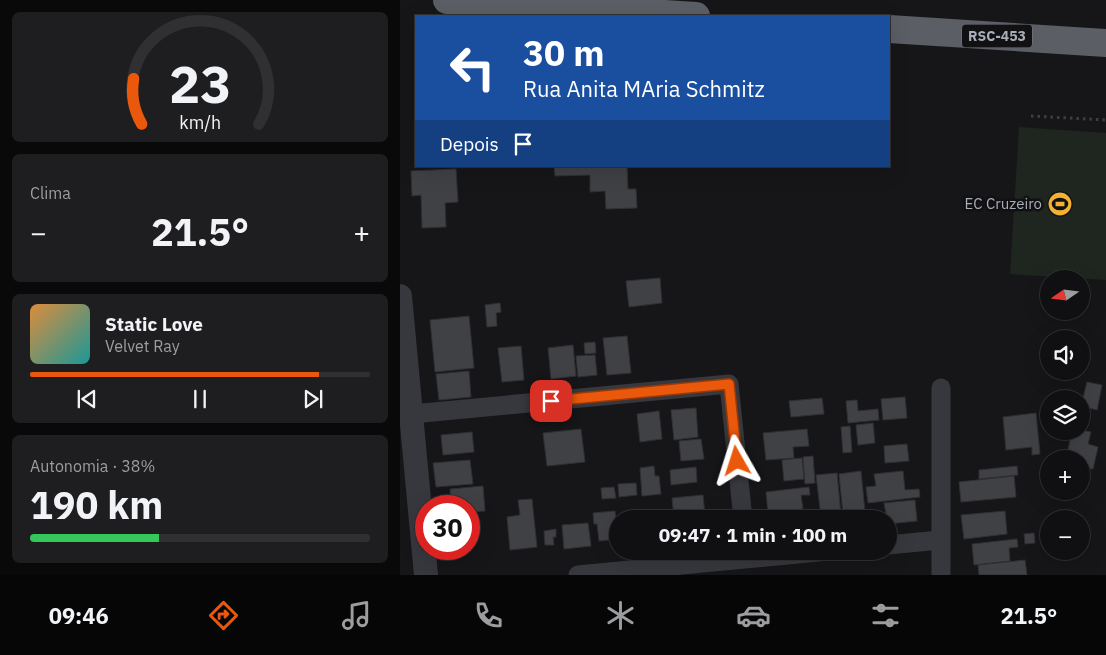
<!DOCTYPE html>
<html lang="pt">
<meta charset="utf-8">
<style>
body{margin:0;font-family:"IBM Plex Sans",sans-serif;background:#1e1e20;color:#f1f3f6;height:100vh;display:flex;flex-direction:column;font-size:19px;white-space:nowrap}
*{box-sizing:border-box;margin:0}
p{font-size:16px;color:#9c9d9f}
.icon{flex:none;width:28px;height:28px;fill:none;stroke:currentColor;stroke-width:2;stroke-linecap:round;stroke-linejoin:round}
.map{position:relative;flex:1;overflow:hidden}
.details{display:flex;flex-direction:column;gap:12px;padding:12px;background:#09090a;width:400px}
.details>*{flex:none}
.guide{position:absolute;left:15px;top:15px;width:475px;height:152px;border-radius:0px;box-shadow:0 5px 20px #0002,0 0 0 1px #303032;background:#1a4fa0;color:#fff;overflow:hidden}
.needle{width:32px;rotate:256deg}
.controls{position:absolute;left:640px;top:270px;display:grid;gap:10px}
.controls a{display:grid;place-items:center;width:50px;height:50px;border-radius:50%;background:#101012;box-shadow:0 5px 20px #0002,0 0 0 1px #303032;font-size:25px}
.speed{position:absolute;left:15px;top:495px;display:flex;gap:10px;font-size:25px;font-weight:700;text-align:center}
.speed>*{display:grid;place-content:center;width:65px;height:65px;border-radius:50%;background:#101012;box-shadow:0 5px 20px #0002,0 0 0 1px #303032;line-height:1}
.speed .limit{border:8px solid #d22;background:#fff;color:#111}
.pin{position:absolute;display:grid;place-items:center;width:42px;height:42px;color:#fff;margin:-21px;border-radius:10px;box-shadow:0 2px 8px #0006}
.me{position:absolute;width:55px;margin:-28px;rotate:354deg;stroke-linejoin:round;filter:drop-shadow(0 0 4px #0008)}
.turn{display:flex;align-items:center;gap:18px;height:105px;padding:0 25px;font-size:22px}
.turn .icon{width:65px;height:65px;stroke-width:2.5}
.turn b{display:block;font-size:35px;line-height:42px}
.then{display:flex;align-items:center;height:48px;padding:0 25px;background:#0003;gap:10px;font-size:19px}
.big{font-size:38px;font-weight:700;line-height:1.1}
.details .card{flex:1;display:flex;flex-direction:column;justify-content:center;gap:8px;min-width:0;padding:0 18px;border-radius:8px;background:#1e1e20}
.details .dial{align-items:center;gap:0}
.dial svg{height:130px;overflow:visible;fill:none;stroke:#303032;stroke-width:7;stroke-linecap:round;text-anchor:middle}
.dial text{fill:#f1f3f6;stroke:none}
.song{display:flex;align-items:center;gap:15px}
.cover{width:60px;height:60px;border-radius:8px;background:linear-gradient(135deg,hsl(30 70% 55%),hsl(180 70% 35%))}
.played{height:5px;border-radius:2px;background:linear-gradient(90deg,#ea580c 85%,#303032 85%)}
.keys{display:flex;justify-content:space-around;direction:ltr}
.heat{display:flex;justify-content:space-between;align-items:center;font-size:28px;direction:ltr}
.charge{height:8px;border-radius:4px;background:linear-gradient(90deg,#34c759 38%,#303032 0)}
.trip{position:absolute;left:209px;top:510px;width:288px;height:50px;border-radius:25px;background:#101012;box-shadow:0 5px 20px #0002,0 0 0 1px #303032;font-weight:700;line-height:50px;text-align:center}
.menu{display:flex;height:80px;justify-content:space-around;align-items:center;background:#060607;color:#9c9d9f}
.menu .icon{width:35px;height:35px}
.menu .selected{color:#ea580c}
.menu b{font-size:22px;color:#f1f3f6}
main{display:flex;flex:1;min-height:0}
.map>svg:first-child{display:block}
.green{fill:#1e261f}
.building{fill:#404145;stroke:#303034}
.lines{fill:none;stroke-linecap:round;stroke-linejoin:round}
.path{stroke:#3d3f44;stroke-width:3;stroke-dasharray:2.5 4;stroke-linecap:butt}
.minor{stroke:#37383d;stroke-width:19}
.tertiary{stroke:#37383d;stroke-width:24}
.trunk{stroke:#5b5e65;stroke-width:28}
.route-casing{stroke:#983908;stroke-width:12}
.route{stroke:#ea580c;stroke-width:9}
.labels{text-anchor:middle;stroke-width:5;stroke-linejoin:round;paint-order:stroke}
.shield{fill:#111113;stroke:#7b7e86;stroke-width:1}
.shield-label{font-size:14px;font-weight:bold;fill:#a8adb8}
.poi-label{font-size:15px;fill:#a8adb8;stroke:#111113;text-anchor:end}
</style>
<main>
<section class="details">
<div class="card dial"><svg viewBox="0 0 100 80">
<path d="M14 69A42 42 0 1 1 86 69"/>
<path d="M14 69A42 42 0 0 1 9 41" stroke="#ea580c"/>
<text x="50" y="56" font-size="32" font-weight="700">23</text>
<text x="50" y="72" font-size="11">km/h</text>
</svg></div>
<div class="card"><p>Clima</p>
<div class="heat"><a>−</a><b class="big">21.5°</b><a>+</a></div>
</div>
<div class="card">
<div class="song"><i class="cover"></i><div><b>Static Love</b><p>Velvet Ray</p></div></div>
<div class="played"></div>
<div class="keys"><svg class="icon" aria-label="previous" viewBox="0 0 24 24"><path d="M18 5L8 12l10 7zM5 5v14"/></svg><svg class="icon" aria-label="pause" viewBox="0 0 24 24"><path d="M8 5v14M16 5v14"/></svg><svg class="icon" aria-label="next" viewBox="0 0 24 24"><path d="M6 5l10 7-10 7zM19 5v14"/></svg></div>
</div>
<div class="card"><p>Autonomia · 38%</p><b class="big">190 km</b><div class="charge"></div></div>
</section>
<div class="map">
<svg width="706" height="575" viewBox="0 0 706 575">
<rect width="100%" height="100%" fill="#161618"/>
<path class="green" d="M 619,127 L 706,133 L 706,280 L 610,274 Z"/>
<g class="building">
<path d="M 154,166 L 227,166 L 228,189 L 236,189 L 237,208 L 206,209 L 205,191 L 190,192 L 190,175 L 155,176 Z"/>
<path d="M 56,169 L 58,202 L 45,203 L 46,227 L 22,228 L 21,195 L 12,196 L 11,171 Z"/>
<path d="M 260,278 L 262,303 L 229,307 L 226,281 Z"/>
<path d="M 100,303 L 101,312 L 96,313 L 97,326 L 87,327 L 85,305 Z"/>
<path d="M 69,316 L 74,368 L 35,372 L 30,320 Z"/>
<path d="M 227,336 L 231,373 L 207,375 L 203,338 Z"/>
<path d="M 195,342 L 196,353 L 185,354 L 184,343 Z"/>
<path d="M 173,345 L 176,376 L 151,379 L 148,348 Z"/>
<path d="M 121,346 L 124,380 L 102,382 L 98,348 Z"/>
<path d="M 195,355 L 197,375 L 178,377 L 176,356 Z"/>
<path d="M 69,371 L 71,397 L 39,400 L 36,374 Z"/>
<path d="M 687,382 L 702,385 L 697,410 L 681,406 Z"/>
<path d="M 505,397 L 507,418 L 483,420 L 481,399 Z"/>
<path d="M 422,398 L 424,414 L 391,417 L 389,401 Z"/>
<path d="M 457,400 L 458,411 L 478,409 L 479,420 L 448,423 L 446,401 Z"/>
<path d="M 296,408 L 298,437 L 274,440 L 271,410 Z"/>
<path d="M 259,411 L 262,439 L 240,442 L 237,414 Z"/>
<path d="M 636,413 L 640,454 L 632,455 L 632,447 L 606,450 L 603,417 Z"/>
<path d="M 473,423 L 475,443 L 458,445 L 456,425 Z"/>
<path d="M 450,426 L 452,452 L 443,453 L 441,427 Z"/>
<path d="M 181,429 L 185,462 L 147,466 L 143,433 Z"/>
<path d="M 407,429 L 409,446 L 393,447 L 394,458 L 366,460 L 363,433 Z"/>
<path d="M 681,430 L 691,432 L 688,444 L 698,447 L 693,469 L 681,467 L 681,459 L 666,459 L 672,431 Z"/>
<path d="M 72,432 L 74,452 L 43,455 L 41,435 Z"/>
<path d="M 301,439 L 304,459 L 281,461 L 279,441 Z"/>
<path d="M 507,444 L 509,461 L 485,463 L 484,446 Z"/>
<path d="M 413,456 L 415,483 L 405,484 L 403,457 Z"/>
<path d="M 402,458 L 404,479 L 384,481 L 382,460 Z"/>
<path d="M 70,460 L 73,484 L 36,487 L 33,463 Z"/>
<path d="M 254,466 L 255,476 L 259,476 L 261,494 L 242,496 L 240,468 Z"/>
<path d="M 617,466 L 618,475 L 579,479 L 579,470 Z"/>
<path d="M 296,467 L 297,482 L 271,485 L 270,470 Z"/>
<path d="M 461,471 L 465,512 L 443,514 L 439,474 Z"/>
<path d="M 503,471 L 505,490 L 519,489 L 520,497 L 468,503 L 466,487 L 476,486 L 474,474 Z"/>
<path d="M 437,473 L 441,515 L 421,517 L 416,475 Z"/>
<path d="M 614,476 L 616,497 L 561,502 L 559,482 Z"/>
<path d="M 236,483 L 237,495 L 219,497 L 218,484 Z"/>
<path d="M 83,486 L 85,511 L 69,512 L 69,506 L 51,506 L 50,489 Z"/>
<path d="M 214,487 L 216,498 L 202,499 L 201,488 Z"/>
<path d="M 409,487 L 410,495 L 401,495 L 403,509 L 368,513 L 366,492 Z"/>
<path d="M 303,495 L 305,515 L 274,518 L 272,498 Z"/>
<path d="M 132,499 L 137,547 L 110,550 L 107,517 L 120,515 L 118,500 Z"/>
<path d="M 515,500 L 517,521 L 488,524 L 484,503 Z"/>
<path d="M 215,511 L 216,520 L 218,520 L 218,539 L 199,541 L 197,524 L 194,524 L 193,513 Z"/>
<path d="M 605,511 L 607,534 L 564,539 L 561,515 Z"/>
<path d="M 399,513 L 400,519 L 368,519 L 368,516 Z"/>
<path d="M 188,523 L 191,546 L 164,549 L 162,525 Z"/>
<path d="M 156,529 L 156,537 L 153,537 L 154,545 L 145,545 L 144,531 Z"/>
<path d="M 634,533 L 635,543 L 625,544 L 624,534 Z"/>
<path d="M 617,539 L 618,547 L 609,548 L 610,561 L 574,565 L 572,544 Z"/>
<path d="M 625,560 L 627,575 L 579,575 L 578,565 Z"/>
</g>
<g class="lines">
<path class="path" d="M 631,116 L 706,120"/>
<g class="minor">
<path d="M 12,414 L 329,384 L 343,519"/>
<path d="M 488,545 L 540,540"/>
<path d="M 178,575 L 428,551"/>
<path d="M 541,575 L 541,388"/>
</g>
<path class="tertiary" d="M 0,296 L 26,575"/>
<g class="trunk">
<path d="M 47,0 L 296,16"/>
<path d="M 489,29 L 706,43"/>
</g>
</g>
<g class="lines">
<defs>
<path id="route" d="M 151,401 L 329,384 L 337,461"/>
</defs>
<use href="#route" class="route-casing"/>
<use href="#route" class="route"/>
</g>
<defs>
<symbol id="stadium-disc" viewBox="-11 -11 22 22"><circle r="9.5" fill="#f2b134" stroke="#111113"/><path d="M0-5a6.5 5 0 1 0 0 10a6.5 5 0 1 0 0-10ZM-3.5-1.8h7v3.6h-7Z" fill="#111"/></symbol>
</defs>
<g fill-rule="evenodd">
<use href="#stadium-disc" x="646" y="190" width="28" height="28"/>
</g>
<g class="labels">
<rect class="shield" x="562" y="24.5" width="70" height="23" rx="4"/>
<g class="shield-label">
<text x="597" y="41">RSC-453</text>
</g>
<g class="poi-label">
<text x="642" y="209">EC Cruzeiro</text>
</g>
</g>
</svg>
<div class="controls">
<a><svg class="needle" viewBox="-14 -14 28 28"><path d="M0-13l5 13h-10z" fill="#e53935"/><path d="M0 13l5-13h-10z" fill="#9c9d9f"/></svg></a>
<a><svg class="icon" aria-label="sound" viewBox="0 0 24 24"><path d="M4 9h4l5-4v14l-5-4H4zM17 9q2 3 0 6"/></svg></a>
<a><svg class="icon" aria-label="layers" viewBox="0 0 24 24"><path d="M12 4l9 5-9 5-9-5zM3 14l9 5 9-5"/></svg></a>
<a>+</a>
<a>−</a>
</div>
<div class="speed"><div class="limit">30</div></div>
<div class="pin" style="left:151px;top:401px;background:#d93025"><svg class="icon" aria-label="arrive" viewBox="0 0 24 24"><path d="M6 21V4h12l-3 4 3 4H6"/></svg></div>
<svg class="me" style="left:337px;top:461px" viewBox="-20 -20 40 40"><path d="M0-17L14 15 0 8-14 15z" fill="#ea580c" stroke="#fff" stroke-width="4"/></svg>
<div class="trip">09:47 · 1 min · 100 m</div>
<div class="guide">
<div class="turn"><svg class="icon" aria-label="left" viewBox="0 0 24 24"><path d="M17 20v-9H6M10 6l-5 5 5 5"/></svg><div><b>30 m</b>Rua Anita MAria Schmitz</div></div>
<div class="then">Depois<svg class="icon" aria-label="arrive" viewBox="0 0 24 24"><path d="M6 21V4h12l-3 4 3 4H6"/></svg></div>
</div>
</div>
</main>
<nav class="menu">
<b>09:46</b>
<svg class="icon selected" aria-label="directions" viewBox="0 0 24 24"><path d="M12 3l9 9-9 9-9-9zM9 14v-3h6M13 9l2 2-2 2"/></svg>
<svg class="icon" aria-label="music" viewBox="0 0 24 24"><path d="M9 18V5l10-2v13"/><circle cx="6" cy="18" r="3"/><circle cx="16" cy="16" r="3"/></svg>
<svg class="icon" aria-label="phone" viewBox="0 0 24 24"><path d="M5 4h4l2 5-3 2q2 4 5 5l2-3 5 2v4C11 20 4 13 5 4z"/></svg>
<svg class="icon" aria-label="climate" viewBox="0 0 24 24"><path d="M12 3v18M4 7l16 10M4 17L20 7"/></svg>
<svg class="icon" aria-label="car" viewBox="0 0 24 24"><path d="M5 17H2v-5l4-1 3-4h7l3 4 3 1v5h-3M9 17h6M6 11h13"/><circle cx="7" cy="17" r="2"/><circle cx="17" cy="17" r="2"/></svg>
<svg class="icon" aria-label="filters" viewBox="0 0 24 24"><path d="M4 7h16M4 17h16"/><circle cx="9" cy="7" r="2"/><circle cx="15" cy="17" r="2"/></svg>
<b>21.5°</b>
</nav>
